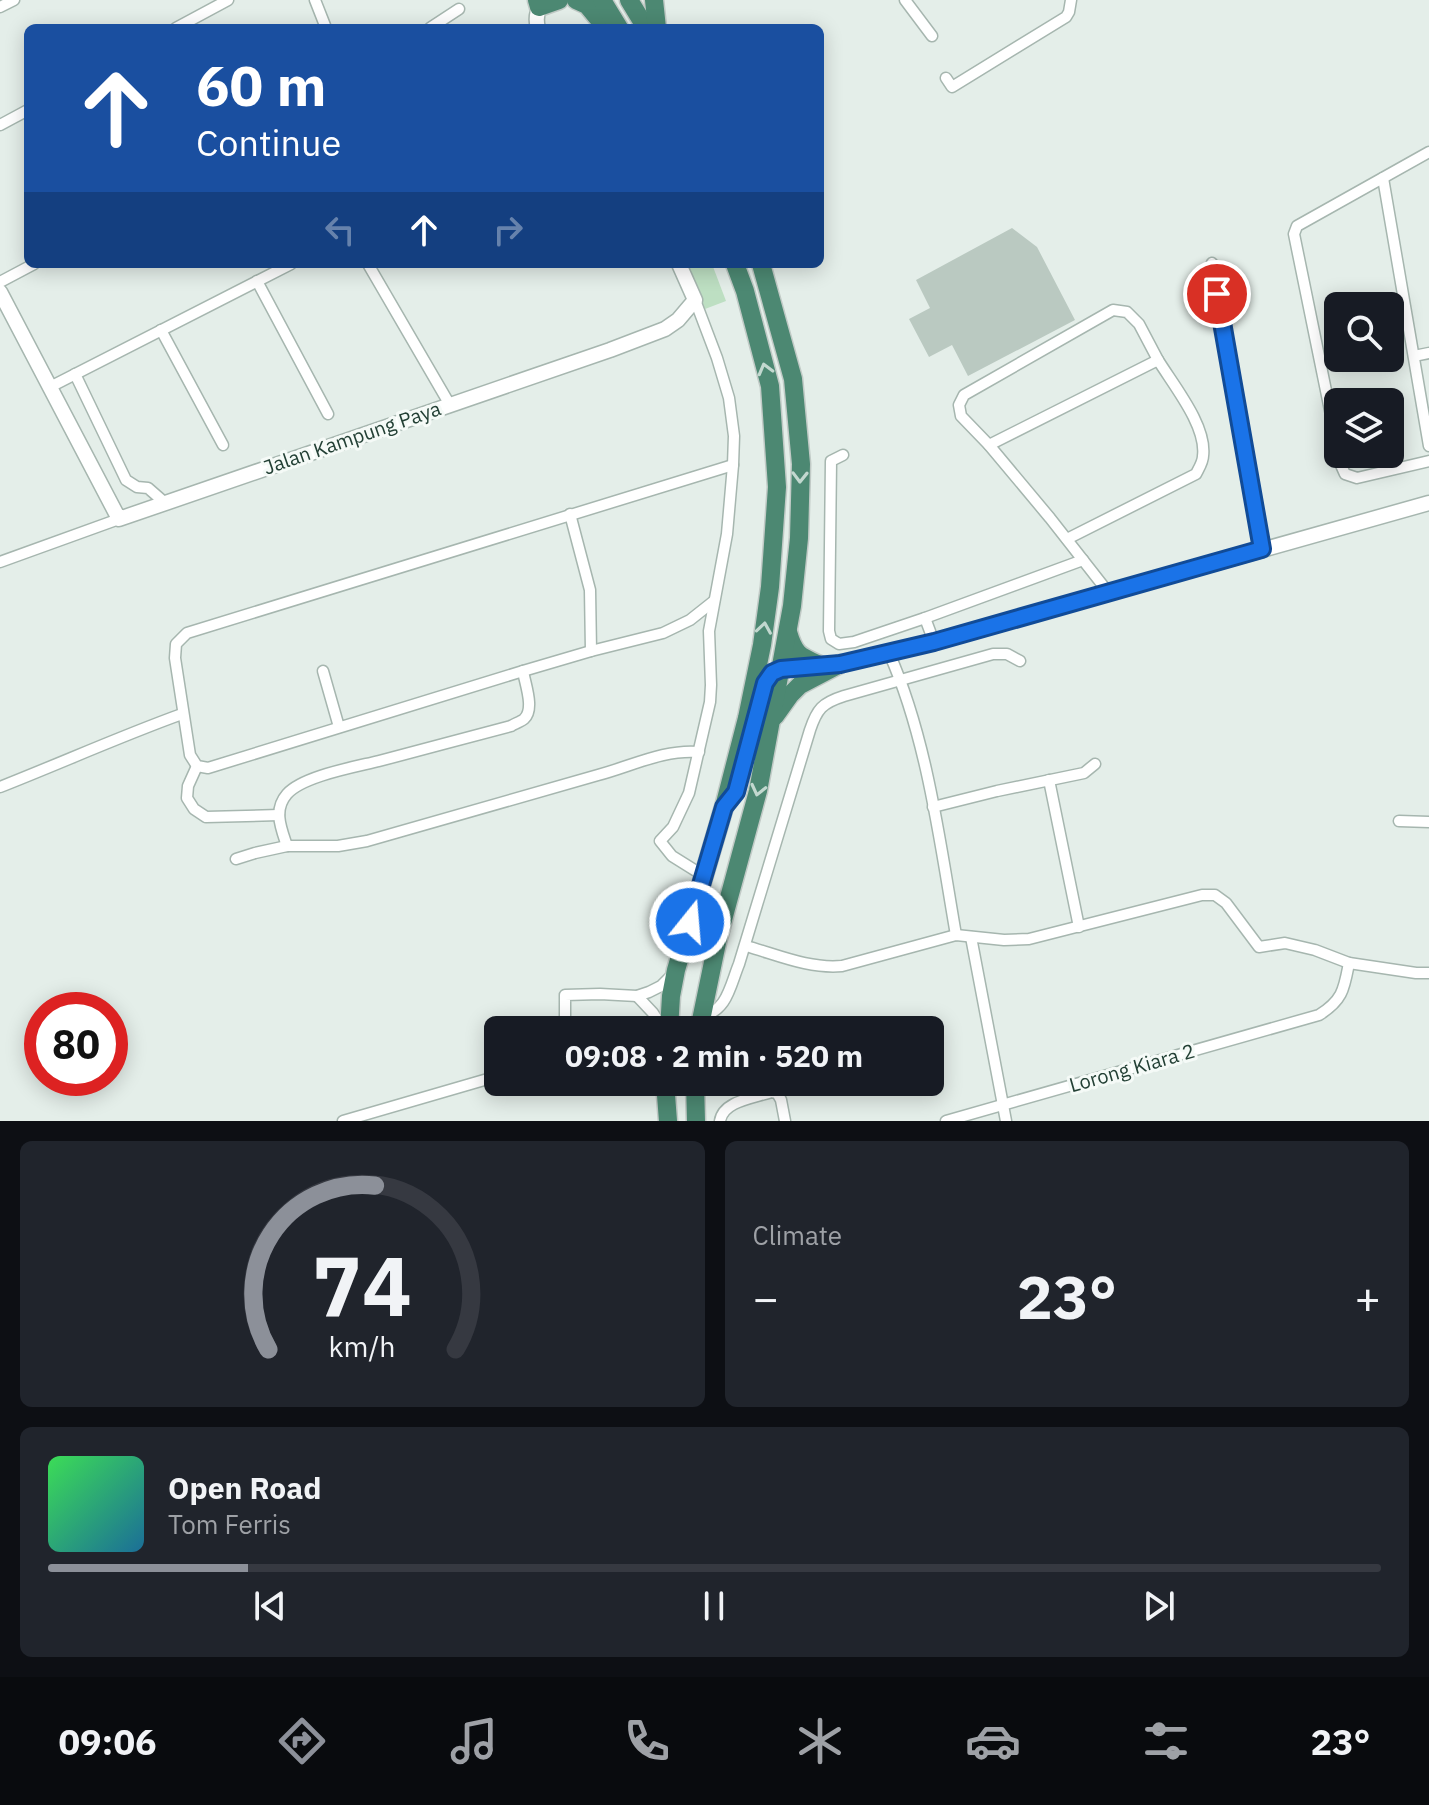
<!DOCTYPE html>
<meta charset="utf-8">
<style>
body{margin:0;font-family:"IBM Plex Sans",sans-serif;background:#20242c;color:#f1f3f6;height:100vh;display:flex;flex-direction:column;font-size:30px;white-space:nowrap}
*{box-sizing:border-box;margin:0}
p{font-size:26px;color:#9ea1a6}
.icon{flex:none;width:44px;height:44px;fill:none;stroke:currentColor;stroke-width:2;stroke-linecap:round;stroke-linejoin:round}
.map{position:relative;height:1121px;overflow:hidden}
.panel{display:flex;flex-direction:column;gap:20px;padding:20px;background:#0d0f14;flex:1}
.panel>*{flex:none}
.banner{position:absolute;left:24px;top:24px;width:800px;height:244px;border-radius:12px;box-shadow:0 4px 20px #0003;background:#1a4fa0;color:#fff;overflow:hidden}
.fabs{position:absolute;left:1324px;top:292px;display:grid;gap:16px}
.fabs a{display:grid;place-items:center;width:80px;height:80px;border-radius:12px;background:#171b24;box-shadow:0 4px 20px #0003;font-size:40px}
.speed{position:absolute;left:24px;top:992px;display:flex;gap:16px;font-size:40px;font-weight:700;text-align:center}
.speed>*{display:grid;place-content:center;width:104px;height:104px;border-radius:50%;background:#171b24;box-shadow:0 4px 20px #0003;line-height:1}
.speed .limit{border:12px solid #d22;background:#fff;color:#111}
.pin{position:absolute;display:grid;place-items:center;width:68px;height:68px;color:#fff;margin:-34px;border:4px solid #fff;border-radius:50%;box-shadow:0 2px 8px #0007}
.me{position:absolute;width:88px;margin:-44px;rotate:17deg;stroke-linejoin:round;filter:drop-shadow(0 0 6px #0008)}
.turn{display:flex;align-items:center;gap:28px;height:168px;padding:0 40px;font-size:36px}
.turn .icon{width:104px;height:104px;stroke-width:2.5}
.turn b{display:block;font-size:56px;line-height:68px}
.lanes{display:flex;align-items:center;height:76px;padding:0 40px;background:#0003;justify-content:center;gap:40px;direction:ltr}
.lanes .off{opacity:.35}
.big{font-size:60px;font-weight:700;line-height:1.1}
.panel .widget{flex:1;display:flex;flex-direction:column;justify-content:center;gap:12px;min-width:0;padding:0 28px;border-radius:12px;background:#20242c}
.panel .dial{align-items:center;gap:0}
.dial svg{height:208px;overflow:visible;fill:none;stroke:#363941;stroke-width:7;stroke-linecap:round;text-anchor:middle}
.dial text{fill:#f1f3f6;stroke:none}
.song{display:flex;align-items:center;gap:24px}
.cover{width:96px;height:96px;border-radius:12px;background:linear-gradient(135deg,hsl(130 70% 55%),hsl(200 70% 35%))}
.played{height:8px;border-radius:4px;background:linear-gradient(90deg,#8c9099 15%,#363941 15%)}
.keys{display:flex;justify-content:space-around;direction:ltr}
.heat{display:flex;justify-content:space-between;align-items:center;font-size:44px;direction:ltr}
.panel .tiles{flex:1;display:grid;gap:20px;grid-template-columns:1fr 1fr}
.widget:last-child{grid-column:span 2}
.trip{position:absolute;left:484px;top:1016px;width:460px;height:80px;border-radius:12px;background:#171b24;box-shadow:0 4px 20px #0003;font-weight:700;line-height:80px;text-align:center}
.tab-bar{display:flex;height:128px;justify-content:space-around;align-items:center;background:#090b0e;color:#9ea1a6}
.tab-bar .icon{width:56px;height:56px}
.tab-bar .current{color:#8c9099}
.tab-bar b{font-size:36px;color:#f1f3f6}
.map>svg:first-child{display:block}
.green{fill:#bddfc2}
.building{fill:#bac9c1}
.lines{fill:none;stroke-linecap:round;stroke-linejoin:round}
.minor-casing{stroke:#a6b6af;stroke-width:13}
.tertiary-casing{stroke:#a6b6af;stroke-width:17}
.trunk-casing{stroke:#c1cac6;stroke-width:21}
.minor{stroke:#fff;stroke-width:10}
.tertiary{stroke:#fff;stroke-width:14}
.trunk{stroke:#4c8872;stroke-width:18}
.oneway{stroke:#c2d8cf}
.route-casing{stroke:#114b97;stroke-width:20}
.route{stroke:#1a73e8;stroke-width:14}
.labels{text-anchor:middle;stroke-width:6;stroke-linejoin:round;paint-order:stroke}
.street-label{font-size:20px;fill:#234035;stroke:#f5faf7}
</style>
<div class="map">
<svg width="1429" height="1121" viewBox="0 0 1429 1121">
<rect width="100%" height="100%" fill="#e4eee9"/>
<path class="green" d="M 686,264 L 712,264 L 726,301 L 705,309 Z"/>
<path class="building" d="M 1012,228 L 1037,247 L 1075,320 L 968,376 L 952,345 L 929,357 L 909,319 L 930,308 L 916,280 Z"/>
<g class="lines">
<defs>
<g id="minor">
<path d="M 315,0 L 326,28"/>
<path d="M 905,0 L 932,36"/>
<path d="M 0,7 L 14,0"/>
<path d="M 176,28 L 228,0"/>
<path d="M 430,28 L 459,9"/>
<path d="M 946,78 L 952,87 L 1066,17 L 1069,12 L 1071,0"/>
<path d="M 0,125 L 28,110"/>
<path d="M 1429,152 L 1297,226 L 1294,234 L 1332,420 L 1336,454 L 1345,474 L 1357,478 L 1429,461"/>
<path d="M 1383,178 L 1429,446"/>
<path d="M 1212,263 L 1262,549"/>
<path d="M 368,264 L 450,405"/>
<path d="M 257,281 L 328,414"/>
<path d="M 0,282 L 34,264"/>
<path d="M 695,300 L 717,358 L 729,398 L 734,436 L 733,465 L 727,534 L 709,631 L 711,685 L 710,702 L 689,793 L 673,827 L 660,841 L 672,856 L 704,876"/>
<path d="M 161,330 L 223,445"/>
<path d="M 1414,356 L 1429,353"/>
<path d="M 75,374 L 126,480 L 137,487 L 148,488 L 164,502"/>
<path d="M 50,387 L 291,264"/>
<path d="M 989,445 L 1158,360 C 1174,386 1207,426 1203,456 C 1203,462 1199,468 1196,474 L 1067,539"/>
<path d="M 843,455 L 831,461 L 829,631 L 831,639 L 839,644 L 854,642 L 925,618 L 1083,560"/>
<path d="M 570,514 L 590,590 L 591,651"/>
<path d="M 0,562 L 119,519"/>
<path d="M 1108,592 L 1050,518 L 989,445 L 961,416 L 959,405 L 964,395 L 1113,310 L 1127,312 L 1139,324 L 1158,360"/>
<path d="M 714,601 L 690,620 L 663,633 L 591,651 L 523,671 L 208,768 L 197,766 L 190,755 L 175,658 L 176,644 L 187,633 L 733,465"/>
<path d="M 925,618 L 934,642"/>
<path d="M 889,653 C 927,738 940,843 956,935"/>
<path d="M 323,671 L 339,727"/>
<path d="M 197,766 L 188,786 L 187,798 L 194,809 L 206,817 L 279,815"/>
<path d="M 1049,780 L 1079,927"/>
<path d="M 0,787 C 61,763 121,736 182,714"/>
<path d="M 933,807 L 997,791 L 1084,773 L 1095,764"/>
<path d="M 1399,821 L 1429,822"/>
<path d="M 287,846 C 281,828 273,810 287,794 C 303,776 355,767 379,761 C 423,749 467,738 511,726 C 514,724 522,721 524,719 C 535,709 525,684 523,671"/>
<path d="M 236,859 L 255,853 L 287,846 L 338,846 L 367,841 C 444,819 521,797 598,775 C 632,766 664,749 699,752"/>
<path d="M 971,937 L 1006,1121"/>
<path d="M 746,946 C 778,955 809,969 842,966 L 956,935 L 1004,940 L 1029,939 L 1202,895 L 1215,895 L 1226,903 L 1259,947 L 1285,943 L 1315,950 L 1349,963 L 1416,973 L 1429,973"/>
<path d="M 637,996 L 653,1013 L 664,1030"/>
<path d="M 701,1016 C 727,1012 730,986 739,964 L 810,730 C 817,709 822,703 844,696 L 993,654 L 1007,654 L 1020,661"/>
<path d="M 565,1030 L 565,995 L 600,994 L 637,996 L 649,992 L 661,986 L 673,974"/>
<path d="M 343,1121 L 498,1076"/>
<path d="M 720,1121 C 723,1101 754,1098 771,1092 L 777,1093 L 781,1100 L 785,1121"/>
<path d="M 946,1121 L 1319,1015 C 1343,1000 1344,989 1349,963"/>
</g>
<g id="tertiary">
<path d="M 538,28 C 535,18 538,8 544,0"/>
<path d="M 0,292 L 119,519 L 610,350 L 665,329 L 678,320 L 695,300 L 679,264"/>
<path d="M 781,669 L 840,664 L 934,642 L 1429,503"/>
</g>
<g id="trunk">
<path d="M 537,0 L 539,7 L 559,0"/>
<path d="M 576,0 L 587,5 L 606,28"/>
<path d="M 602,0 L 619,28"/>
<path d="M 629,0 L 646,28"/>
<path d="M 654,0 L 657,28"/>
<path d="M 788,632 C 795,656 800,656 822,666"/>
<path d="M 775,716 L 790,695 L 800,685 L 840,664"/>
<path d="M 669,1030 L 671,996 L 676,970 L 724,807 L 747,718 L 762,645 L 770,587 L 777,487 L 770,386 L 745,291 L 735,264"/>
<path d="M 699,1030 L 718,938 L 758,791 L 792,606 L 799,538 L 801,464 L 793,379 L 761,264"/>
<path d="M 665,1082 L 668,1121"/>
<path d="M 695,1082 L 696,1121"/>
</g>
</defs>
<use href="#minor" class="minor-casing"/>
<use href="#tertiary" class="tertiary-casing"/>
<use href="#trunk" class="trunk-casing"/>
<use href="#minor" class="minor"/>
<use href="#tertiary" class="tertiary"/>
<use href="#trunk" class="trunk"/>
</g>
<defs><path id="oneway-chevron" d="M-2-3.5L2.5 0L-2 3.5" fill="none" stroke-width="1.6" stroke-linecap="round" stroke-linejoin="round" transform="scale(2)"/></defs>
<g class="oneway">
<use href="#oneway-chevron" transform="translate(765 369) rotate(-105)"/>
<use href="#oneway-chevron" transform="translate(800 477) rotate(91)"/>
<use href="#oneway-chevron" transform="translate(764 628) rotate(-81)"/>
<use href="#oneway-chevron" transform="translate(758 790) rotate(103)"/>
</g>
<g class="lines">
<defs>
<path id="route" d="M 690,922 L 724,807 L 736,792 L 765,683 L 772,673 L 781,669 L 840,664 L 934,642 L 1262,549 L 1217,294"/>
</defs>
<use href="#route" class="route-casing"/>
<use href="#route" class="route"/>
</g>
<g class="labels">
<g class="street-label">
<text transform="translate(352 438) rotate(-19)" y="7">Jalan Kampung Paya</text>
<text transform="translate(1132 1068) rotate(-16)" y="7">Lorong Kiara 2</text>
</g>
</g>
</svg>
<div class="fabs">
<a><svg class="icon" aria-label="search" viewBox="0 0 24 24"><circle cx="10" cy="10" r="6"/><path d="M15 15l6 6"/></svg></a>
<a><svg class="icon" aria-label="layers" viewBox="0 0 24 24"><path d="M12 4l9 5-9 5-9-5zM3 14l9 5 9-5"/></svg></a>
</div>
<div class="speed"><div class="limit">80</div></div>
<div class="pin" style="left:1217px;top:294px;background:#d93025"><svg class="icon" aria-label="arrive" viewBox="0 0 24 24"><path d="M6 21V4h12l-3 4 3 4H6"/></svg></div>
<svg class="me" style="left:690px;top:922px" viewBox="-20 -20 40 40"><circle r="17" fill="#1a73e8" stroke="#fff" stroke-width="3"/><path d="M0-11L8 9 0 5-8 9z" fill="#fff"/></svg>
<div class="trip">09:08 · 2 min · 520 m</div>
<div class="banner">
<div class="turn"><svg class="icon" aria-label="ahead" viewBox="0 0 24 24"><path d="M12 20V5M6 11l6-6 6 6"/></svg><div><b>60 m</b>Continue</div></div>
<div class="lanes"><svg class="icon off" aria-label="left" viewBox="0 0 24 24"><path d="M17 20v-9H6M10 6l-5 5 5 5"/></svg><svg class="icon" aria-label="ahead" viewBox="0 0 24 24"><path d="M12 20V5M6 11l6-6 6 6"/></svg><svg class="icon off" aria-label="right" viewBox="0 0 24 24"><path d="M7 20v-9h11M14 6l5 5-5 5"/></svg></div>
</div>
</div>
<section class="panel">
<div class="tiles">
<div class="widget dial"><svg viewBox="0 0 100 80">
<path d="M14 69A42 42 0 1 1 86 69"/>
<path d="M14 69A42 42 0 0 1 55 6" stroke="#8c9099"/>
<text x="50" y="56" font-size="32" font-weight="700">74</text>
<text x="50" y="72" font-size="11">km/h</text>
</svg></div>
<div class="widget"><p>Climate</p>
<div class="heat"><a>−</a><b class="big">23°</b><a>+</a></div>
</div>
<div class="widget">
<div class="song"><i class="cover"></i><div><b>Open Road</b><p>Tom Ferris</p></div></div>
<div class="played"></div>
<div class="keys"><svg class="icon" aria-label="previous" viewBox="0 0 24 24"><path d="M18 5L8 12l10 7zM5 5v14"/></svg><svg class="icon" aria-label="pause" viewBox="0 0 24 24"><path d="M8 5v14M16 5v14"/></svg><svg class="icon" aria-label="next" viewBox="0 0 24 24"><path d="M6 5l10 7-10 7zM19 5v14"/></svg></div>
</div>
</div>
</section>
<nav class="tab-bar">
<b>09:06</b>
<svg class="icon current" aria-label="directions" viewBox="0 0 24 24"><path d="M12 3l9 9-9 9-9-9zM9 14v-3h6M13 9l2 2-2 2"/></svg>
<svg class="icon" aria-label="music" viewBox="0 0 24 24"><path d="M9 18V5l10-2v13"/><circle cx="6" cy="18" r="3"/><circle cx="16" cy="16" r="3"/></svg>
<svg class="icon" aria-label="phone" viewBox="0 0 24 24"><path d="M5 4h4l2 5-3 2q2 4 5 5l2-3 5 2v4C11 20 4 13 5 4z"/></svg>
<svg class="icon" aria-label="climate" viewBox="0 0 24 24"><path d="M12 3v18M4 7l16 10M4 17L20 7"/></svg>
<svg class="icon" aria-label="car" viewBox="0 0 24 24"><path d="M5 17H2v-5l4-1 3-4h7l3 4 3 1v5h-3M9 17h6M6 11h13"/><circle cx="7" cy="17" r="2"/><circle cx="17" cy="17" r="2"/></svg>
<svg class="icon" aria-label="filters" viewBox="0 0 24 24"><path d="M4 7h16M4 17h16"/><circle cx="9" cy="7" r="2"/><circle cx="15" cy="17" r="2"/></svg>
<b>23°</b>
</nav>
